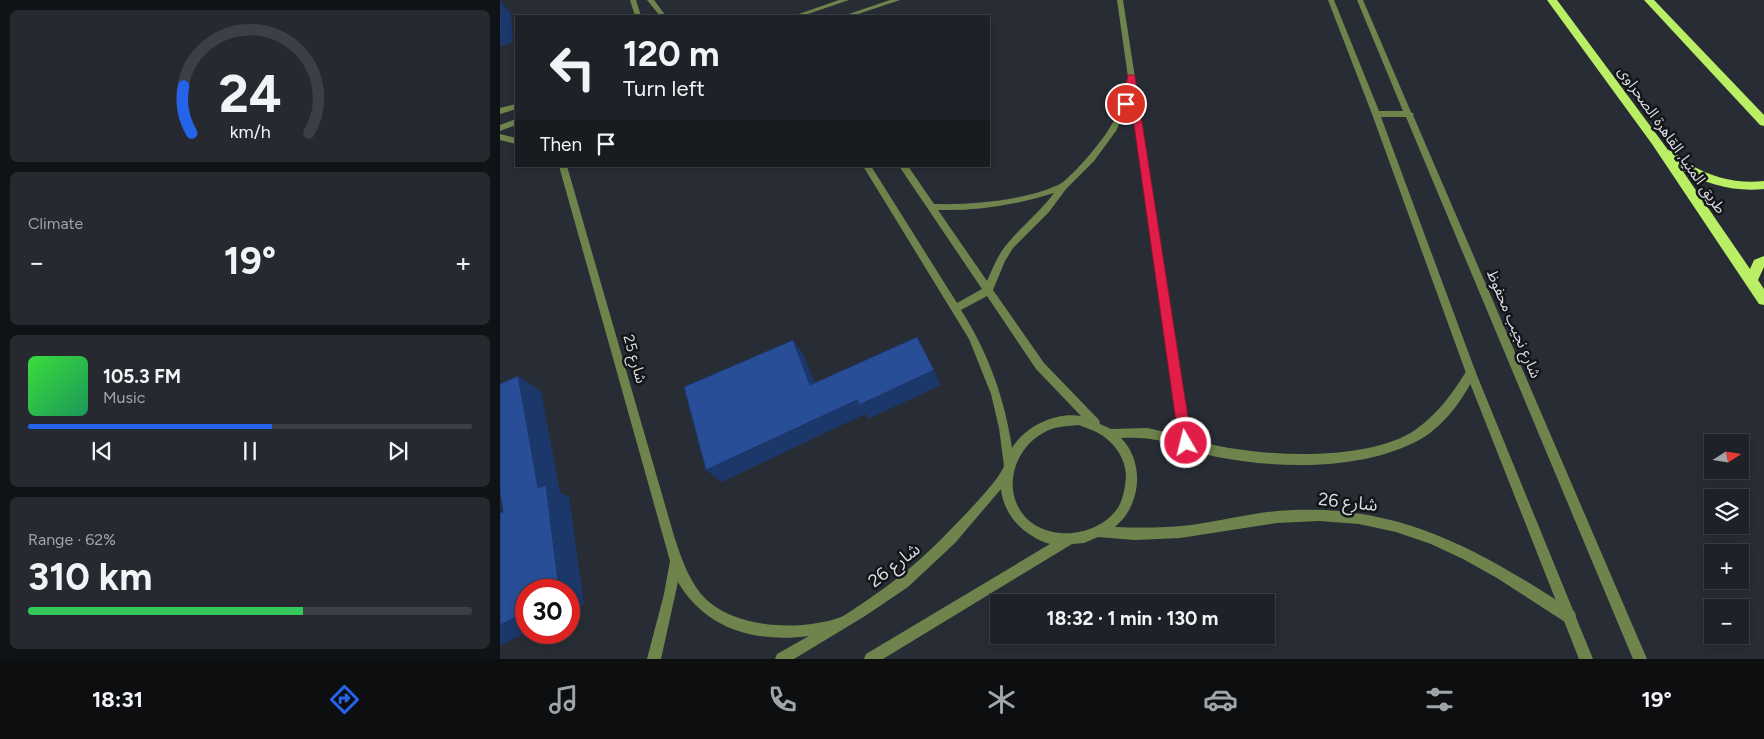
<!DOCTYPE html>
<meta charset="utf-8">
<style>
body{margin:0;font-family:Figtree,"Noto Sans Arabic",sans-serif;background:#262a30;color:#f1f3f6;height:100vh;display:flex;flex-direction:column;font-size:19px;white-space:nowrap}
*{box-sizing:border-box;margin:0}
p{font-size:16px;color:#a1a4a8}
.icon{flex:none;width:28px;height:28px;fill:none;stroke:currentColor;stroke-width:2;stroke-linecap:round;stroke-linejoin:round}
.map{position:relative;flex:1;overflow:hidden}
.drawer{display:flex;flex-direction:column;gap:10px;padding:10px;background:#101316;width:500px}
.drawer>*{flex:none}
.guide{position:absolute;left:15px;top:15px;width:475px;height:152px;border-radius:0px;box-shadow:0 2px 8px #0003,0 0 0 1px #3c3f45;background:#1e2228;color:#f1f3f6;overflow:hidden}
.needle{width:32px;rotate:78deg}
.tools{position:absolute;left:1204px;top:434px;display:grid;gap:10px}
.tools a{display:grid;place-items:center;width:45px;height:45px;border-radius:0px;background:#1e2228;box-shadow:0 2px 8px #0003,0 0 0 1px #3c3f45;font-size:25px}
.speed{position:absolute;left:15px;top:579px;display:flex;gap:10px;font-size:25px;font-weight:700;text-align:center}
.speed>*{display:grid;place-content:center;width:65px;height:65px;border-radius:50%;background:#1e2228;box-shadow:0 2px 8px #0003,0 0 0 1px #3c3f45;line-height:1}
.speed .limit{border:8px solid #d22;background:#fff;color:#111}
.pin{position:absolute;display:grid;place-items:center;width:42px;height:42px;color:#fff;margin:-21px;border:2px solid #fff;border-radius:50%;box-shadow:0 1px 5px #0007}
.me{position:absolute;width:55px;margin:-28px;rotate:352deg;stroke-linejoin:round;filter:drop-shadow(0 0 4px #0008)}
.turn{display:flex;align-items:center;gap:18px;height:105px;padding:0 25px;font-size:22px}
.turn .icon{width:65px;height:65px;stroke-width:2.5}
.turn b{display:block;font-size:35px;line-height:42px}
.then{display:flex;align-items:center;height:48px;padding:0 25px;background:#0003;gap:10px;font-size:19px}
.big{font-size:38px;font-weight:700;line-height:1.1}
.drawer .card{flex:1;display:flex;flex-direction:column;justify-content:center;gap:8px;min-width:0;padding:0 18px;border-radius:8px;background:#262a30}
.drawer .dial{align-items:center;gap:0}
.dial svg{height:130px;overflow:visible;fill:none;stroke:#3c3f45;stroke-width:7;stroke-linecap:round;text-anchor:middle}
.dial text{fill:#f1f3f6;stroke:none}
.song{display:flex;align-items:center;gap:15px}
.cover{width:60px;height:60px;border-radius:8px;background:linear-gradient(135deg,hsl(120 70% 55%),hsl(150 70% 35%))}
.played{height:5px;border-radius:2px;background:linear-gradient(90deg,#2563eb 55%,#3c3f45 55%)}
.keys{display:flex;justify-content:space-around;direction:ltr}
.heat{display:flex;justify-content:space-between;align-items:center;font-size:28px;direction:ltr}
.charge{height:8px;border-radius:4px;background:linear-gradient(90deg,#34c759 62%,#3c3f45 0)}
.trip{position:absolute;left:490px;top:594px;width:285px;height:50px;border-radius:0px;background:#1e2228;box-shadow:0 2px 8px #0003,0 0 0 1px #3c3f45;font-weight:700;line-height:50px;text-align:center}
.menu{display:flex;height:80px;justify-content:space-around;align-items:center;background:#0c0e10;color:#a1a4a8}
.menu .icon{width:35px;height:35px}
.menu .current{color:#2563eb}
.menu b{font-size:22px;color:#f1f3f6}
main{display:flex;flex:1;min-height:0}
.map>svg:first-child{display:block}
.lines{fill:none;stroke-linecap:round;stroke-linejoin:round}
.minor{fill:#6e844c;fill-rule:evenodd}
.tertiary{fill:#6e844c;fill-rule:evenodd}
.trunk{fill:#baee64;fill-rule:evenodd}
.shaded-wall{fill:#1c376a}
.building{fill:#284e98;stroke:#1c376a}
.route{fill:#e11d48;stroke:#92132f}
.labels{text-anchor:middle;stroke-width:5;stroke-linejoin:round;paint-order:stroke}
.street-label{font-size:15px;fill:#d8dce1;stroke:#131519}
.near-street-label{font-size:18px;fill:#d8dce1;stroke:#131519}
</style>
<main>
<section class="drawer">
<div class="card dial"><svg viewBox="0 0 100 80">
<path d="M14 69A42 42 0 1 1 86 69"/>
<path d="M14 69A42 42 0 0 1 9 40" stroke="#2563eb"/>
<text x="50" y="56" font-size="32" font-weight="700">24</text>
<text x="50" y="72" font-size="11">km/h</text>
</svg></div>
<div class="card"><p>Climate</p>
<div class="heat"><a>−</a><b class="big">19°</b><a>+</a></div>
</div>
<div class="card">
<div class="song"><i class="cover"></i><div><b>105.3 FM</b><p>Music</p></div></div>
<div class="played"></div>
<div class="keys"><svg class="icon" aria-label="previous" viewBox="0 0 24 24"><path d="M18 5L8 12l10 7zM5 5v14"/></svg><svg class="icon" aria-label="pause" viewBox="0 0 24 24"><path d="M8 5v14M16 5v14"/></svg><svg class="icon" aria-label="next" viewBox="0 0 24 24"><path d="M6 5l10 7-10 7zM19 5v14"/></svg></div>
</div>
<div class="card"><p>Range · 62%</p><b class="big">310 km</b><div class="charge"></div></div>
</section>
<div class="map">
<svg width="1264" height="659" viewBox="0 0 1264 659">
<rect width="100%" height="100%" fill="#282d35"/>
<g class="lines">
<g class="minor">
<path d="M 130,0 L 136,0 L 141,16 L 135,16 Z"/>
<path d="M 147,0 L 154,0 L 166,16 L 160,16 Z"/>
<path d="M 339,0 L 349,0 L 302,16 L 293,16 Z"/>
<path d="M 390,0 L 400,0 L 352,16 L 343,16 Z"/>
<path d="M 617,0 L 623,0 L 691,439 C 747,457 865,464 915,430 C 938,414 953,393 967,370 L 971,368 L 975,370 L 976,373 C 964,398 945,425 921,439 C 863,471 780,469 717,457 C 698,453 681,445 662,441 C 649,438 635,437 621,438 C 641,458 642,492 626,515 C 623,520 618,523 615,527 C 640,528 665,528 691,525 C 719,521 748,514 777,511 C 897,501 978,549 1075,612 L 1076,617 L 1075,622 L 1070,623 L 1065,622 L 997,578 L 963,559 L 931,544 L 896,532 L 859,524 L 819,521 L 777,523 L 680,538 L 635,540 L 598,537 L 584,543 L 572,544 L 383,659 L 364,659 L 366,654 L 550,544 C 525,536 504,517 501,489 L 455,543 L 408,587 L 365,616 L 294,659 L 275,659 L 277,654 L 309,636 C 257,643 206,630 178,582 L 161,659 L 147,659 L 164,594 L 170,561 L 59,166 L 67,166 L 174,536 C 181,557 187,576 201,594 C 231,629 300,632 341,617 C 348,614 356,607 363,603 C 396,581 426,556 453,527 C 465,515 499,480 504,466 L 499,428 L 491,394 L 469,339 L 363,166 L 371,166 L 457,303 L 482,289 L 399,166 L 408,166 L 434,204 C 471,205 523,201 558,185 C 570,180 602,141 609,129 C 614,121 618,113 622,105 C 624,98 623,89 629,84 ZM 631,99 L 679,435 L 647,428 L 611,429 L 600,424 L 599,420 L 544,363 L 493,290 L 505,261 L 513,248 L 549,212 L 566,189 L 594,161 L 616,131 ZM 554,193 C 540,212 522,226 508,243 C 498,254 493,268 487,281 L 438,210 C 477,211 516,205 554,193 ZM 487,296 L 536,369 L 581,416 C 555,412 526,426 512,448 C 505,399 488,352 461,310 ZM 579,425 C 586,428 596,431 603,436 C 616,445 626,460 626,477 C 625,487 624,496 619,506 C 597,542 532,544 516,502 C 505,474 522,441 549,430 C 558,426 569,426 579,425 Z"/>
<path d="M 16,104 L 16,109 L 0,114 L 0,108 Z"/>
<path d="M 16,119 L 16,125 L 0,131 L 0,125 Z"/>
<path d="M 0,134 L 16,138 L 16,144 L 0,140 Z"/>
</g>
<path class="tertiary" d="M 828,0 L 834,0 L 879,111 L 903,111 L 857,0 L 863,0 L 911,112 L 914,114 L 913,115 L 1147,659 L 1133,659 L 906,117 L 881,117 L 976,373 L 1093,659 L 1079,659 L 966,373 L 872,114 Z"/>
<g class="trunk">
<path d="M 1047,0 L 1057,0 L 1168,150 C 1177,152 1184,161 1191,165 C 1213,178 1239,184 1264,181 L 1264,189 C 1236,192 1206,185 1182,170 L 1250,269 L 1254,260 L 1264,256 L 1264,267 L 1258,280 L 1264,289 L 1264,305 L 1259,304 L 1152,144 Z"/>
<path d="M 1144,0 L 1154,0 L 1264,115 L 1264,126 L 1260,125 Z"/>
</g>
</g>
<g class="shaded-wall">
<path d="M 0,0 L 11,14 L 13,42 L 0,47 Z"/>
<path d="M 293,340 L 304,355 L 321,399 L 310,385 Z"/>
<path d="M 434,370 L 441,385 L 368,419 L 365,414 L 222,482 L 206,470 L 357,400 Z"/>
<path d="M 18,376 L 41,391 L 60,492 L 69,497 L 84,604 L 69,612 L 69,590 L 59,590 L 38,488 Z"/>
<path d="M 26,612 L 26,632 L 27,632 L 0,646 L 0,625 Z"/>
</g>
<g class="building">
<path d="M 0,1 L 2,29 L 0,30 Z"/>
<path d="M 417,337 L 434,370 L 359,405 L 357,400 L 206,470 L 184,387 L 293,340 L 310,385 Z"/>
<path d="M 18,376 L 38,488 L 46,485 L 59,590 L 26,590 L 26,612 L 0,625 L 0,513 L 3,512 L 0,492 L 0,384 Z"/>
</g>
<path class="route" d="M 628,75 L 634,75 L 635,77 L 692,443 L 690,447 L 686,449 L 681,447 L 679,443 L 631,103 L 626,107 L 622,104 Z"/>
<g class="labels">
<g class="street-label">
<text transform="translate(1172 140) rotate(55)" y="5">طريق المنيا, القاهرة الصحراوى</text>
<text transform="translate(1014 324) rotate(67)" y="5">شارع نجيب محفوظ</text>
<text transform="translate(135 359) rotate(74)" y="5">شارع 25</text>
</g>
<g class="near-street-label">
<text transform="translate(848 502) rotate(6)" y="6">شارع 26</text>
<text transform="translate(394 565) rotate(-38)" y="6">شارع 26</text>
</g>
</g>
</svg>
<div class="tools">
<a><svg class="needle" viewBox="-14 -14 28 28"><path d="M0-13l5 13h-10z" fill="#e53935"/><path d="M0 13l5-13h-10z" fill="#a1a4a8"/></svg></a>
<a><svg class="icon" aria-label="layers" viewBox="0 0 24 24"><path d="M12 4l9 5-9 5-9-5zM3 14l9 5 9-5"/></svg></a>
<a>+</a>
<a>−</a>
</div>
<div class="speed"><div class="limit">30</div></div>
<div class="pin" style="left:626px;top:104px;background:#d93025"><svg class="icon" aria-label="arrive" viewBox="0 0 24 24"><path d="M6 21V4h12l-3 4 3 4H6"/></svg></div>
<svg class="me" style="left:686px;top:443px" viewBox="-20 -20 40 40"><circle r="17" fill="#e11d48" stroke="#fff" stroke-width="3"/><path d="M0-11L8 9 0 5-8 9z" fill="#fff"/></svg>
<div class="trip">18:32 · 1 min · 130 m</div>
<div class="guide">
<div class="turn"><svg class="icon" aria-label="left" viewBox="0 0 24 24"><path d="M17 20v-9H6M10 6l-5 5 5 5"/></svg><div><b>120 m</b>Turn left</div></div>
<div class="then">Then<svg class="icon" aria-label="arrive" viewBox="0 0 24 24"><path d="M6 21V4h12l-3 4 3 4H6"/></svg></div>
</div>
</div>
</main>
<nav class="menu">
<b>18:31</b>
<svg class="icon current" aria-label="directions" viewBox="0 0 24 24"><path d="M12 3l9 9-9 9-9-9zM9 14v-3h6M13 9l2 2-2 2"/></svg>
<svg class="icon" aria-label="music" viewBox="0 0 24 24"><path d="M9 18V5l10-2v13"/><circle cx="6" cy="18" r="3"/><circle cx="16" cy="16" r="3"/></svg>
<svg class="icon" aria-label="phone" viewBox="0 0 24 24"><path d="M5 4h4l2 5-3 2q2 4 5 5l2-3 5 2v4C11 20 4 13 5 4z"/></svg>
<svg class="icon" aria-label="climate" viewBox="0 0 24 24"><path d="M12 3v18M4 7l16 10M4 17L20 7"/></svg>
<svg class="icon" aria-label="car" viewBox="0 0 24 24"><path d="M5 17H2v-5l4-1 3-4h7l3 4 3 1v5h-3M9 17h6M6 11h13"/><circle cx="7" cy="17" r="2"/><circle cx="17" cy="17" r="2"/></svg>
<svg class="icon" aria-label="filters" viewBox="0 0 24 24"><path d="M4 7h16M4 17h16"/><circle cx="9" cy="7" r="2"/><circle cx="15" cy="17" r="2"/></svg>
<b>19°</b>
</nav>
